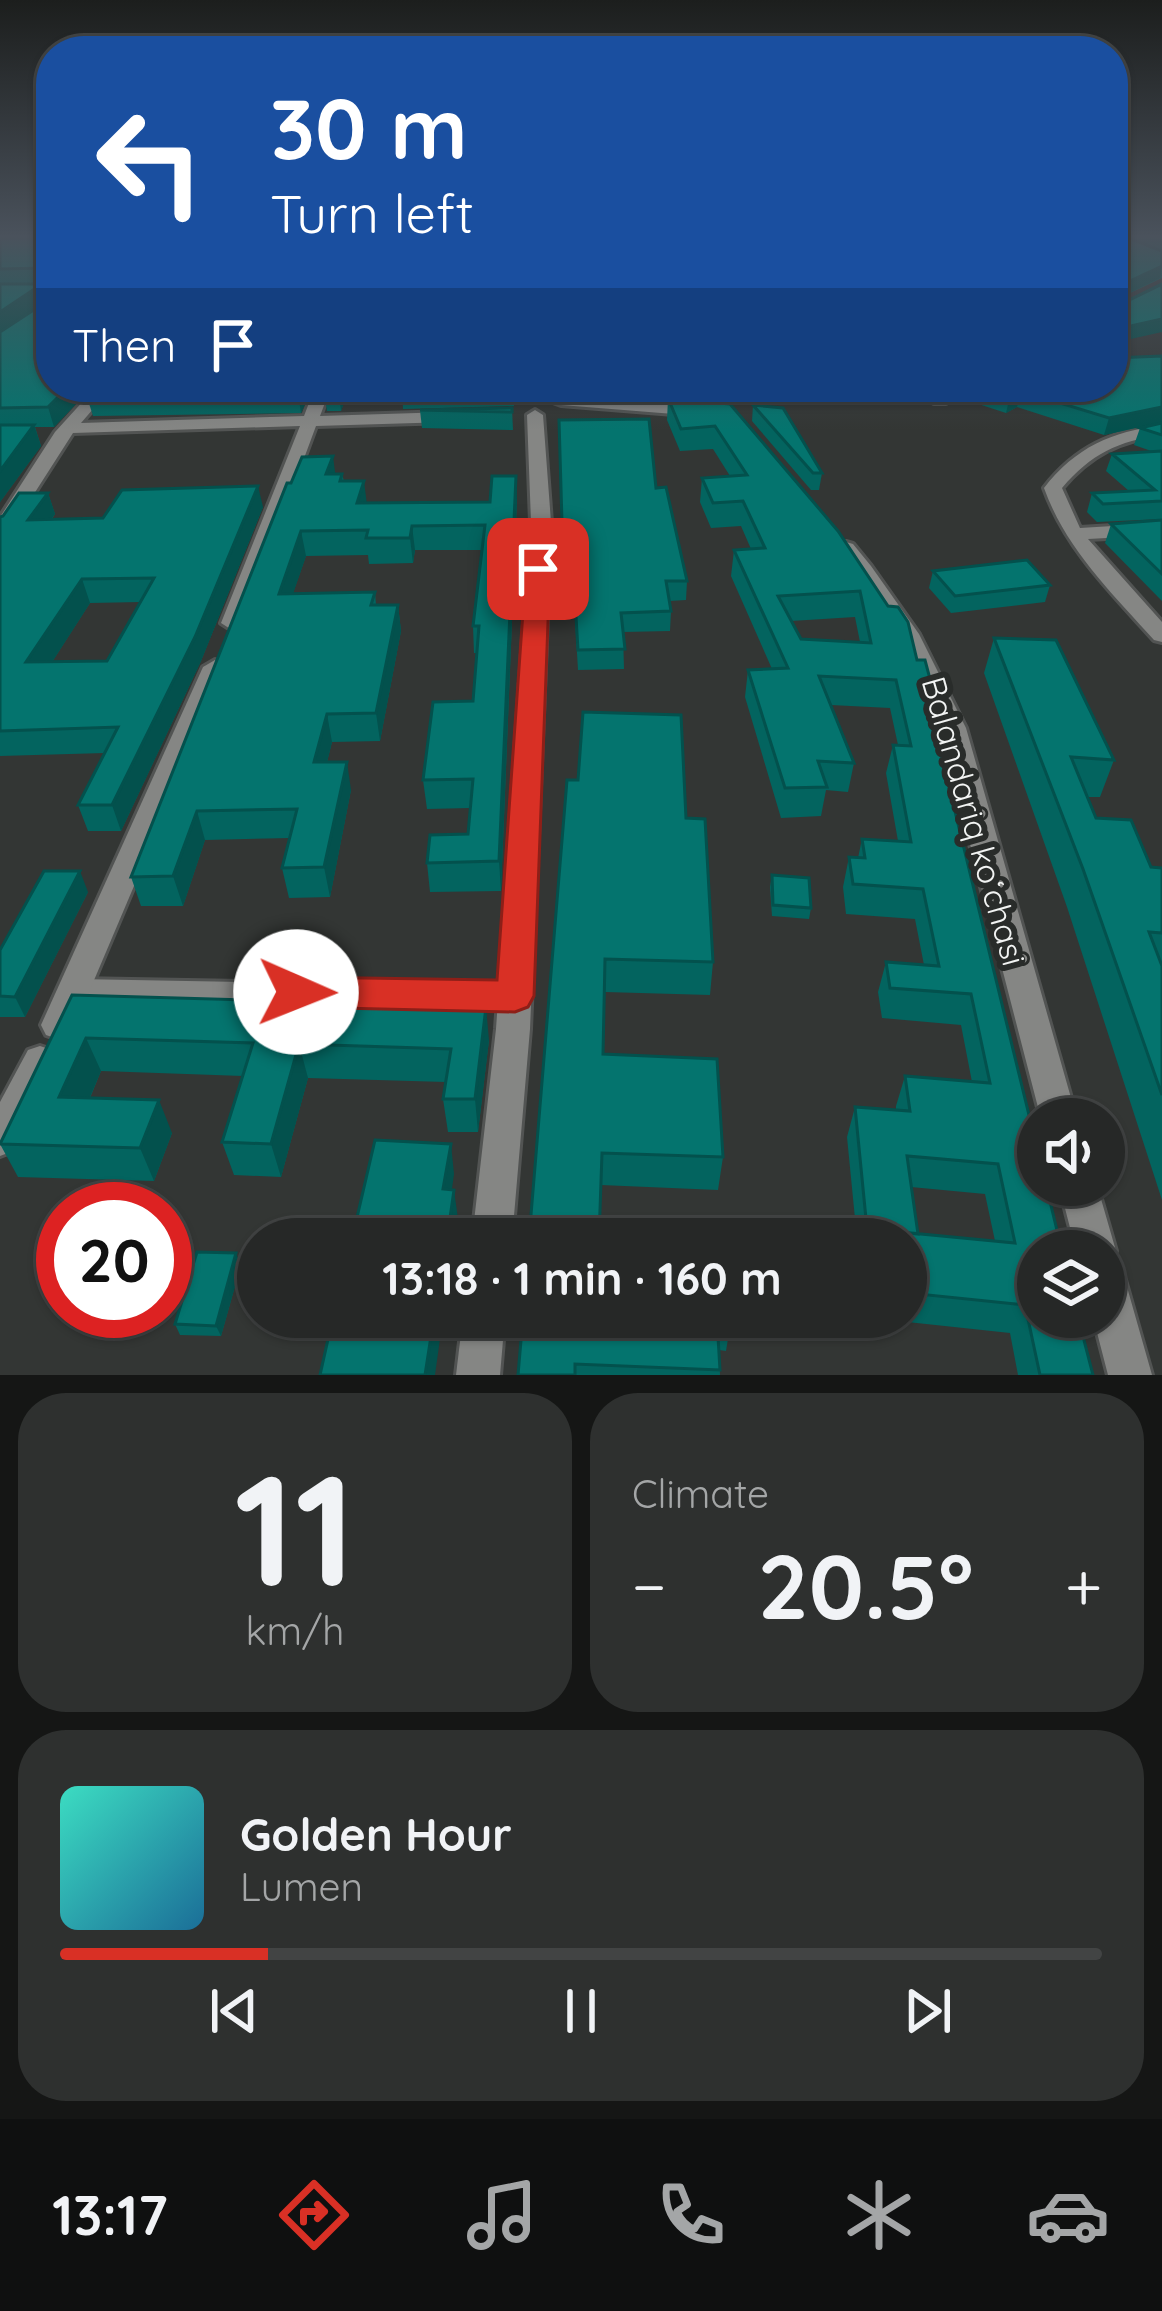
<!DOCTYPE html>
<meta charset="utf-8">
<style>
body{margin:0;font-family:Quicksand,sans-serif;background:#2e302f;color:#f1f3f6;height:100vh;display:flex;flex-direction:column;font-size:45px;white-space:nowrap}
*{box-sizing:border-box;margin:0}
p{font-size:39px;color:#a4a6a7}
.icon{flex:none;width:66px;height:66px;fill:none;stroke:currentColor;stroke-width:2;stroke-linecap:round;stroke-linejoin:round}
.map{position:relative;height:1375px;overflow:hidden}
.side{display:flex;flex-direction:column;gap:18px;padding:18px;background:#151615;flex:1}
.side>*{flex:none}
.guide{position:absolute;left:36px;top:36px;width:1092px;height:366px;border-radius:48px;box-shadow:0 3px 9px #0004,0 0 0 3px #424444;background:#1a4fa0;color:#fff;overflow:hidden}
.controls{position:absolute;left:1017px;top:1098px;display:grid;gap:24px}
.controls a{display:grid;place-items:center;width:108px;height:108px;border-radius:50%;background:#262827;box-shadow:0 3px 9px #0004,0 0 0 3px #424444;font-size:60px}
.speed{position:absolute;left:36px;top:1182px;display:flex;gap:24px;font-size:60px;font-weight:700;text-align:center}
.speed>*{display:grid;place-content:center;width:156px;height:156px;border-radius:50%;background:#262827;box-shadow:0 3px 9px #0004,0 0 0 3px #424444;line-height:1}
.speed .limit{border:18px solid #d22;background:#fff;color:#111}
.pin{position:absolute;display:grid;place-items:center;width:102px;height:102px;color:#fff;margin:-51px;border-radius:24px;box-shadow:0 6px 18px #0006}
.me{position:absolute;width:132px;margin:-66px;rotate:91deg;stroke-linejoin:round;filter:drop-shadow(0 0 9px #0008)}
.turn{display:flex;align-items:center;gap:42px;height:252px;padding:0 36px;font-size:54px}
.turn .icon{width:156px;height:156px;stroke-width:2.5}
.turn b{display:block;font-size:84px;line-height:102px}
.then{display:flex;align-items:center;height:114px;padding:0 36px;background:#0003;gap:24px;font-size:45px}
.big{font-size:90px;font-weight:700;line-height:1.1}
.side .widget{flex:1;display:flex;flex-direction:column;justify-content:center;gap:18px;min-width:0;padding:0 42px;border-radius:48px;background:#2e302f}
.side .dial{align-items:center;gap:0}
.dial b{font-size:156px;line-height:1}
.song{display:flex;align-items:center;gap:36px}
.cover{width:144px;height:144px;border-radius:18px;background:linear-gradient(135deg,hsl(170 70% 55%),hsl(200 70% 35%))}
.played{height:12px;border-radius:6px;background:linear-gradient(90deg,#d93025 20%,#424444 20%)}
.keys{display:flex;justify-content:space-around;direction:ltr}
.heat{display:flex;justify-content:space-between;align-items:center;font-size:66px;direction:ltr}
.side .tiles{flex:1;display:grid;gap:18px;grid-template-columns:1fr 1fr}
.widget:last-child{grid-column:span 2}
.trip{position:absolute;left:237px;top:1218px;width:690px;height:120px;border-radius:60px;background:#262827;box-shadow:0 3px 9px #0004,0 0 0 3px #424444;font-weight:700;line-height:120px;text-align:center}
.dock{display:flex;height:192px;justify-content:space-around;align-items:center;background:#0f1010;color:#a4a6a7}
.dock .icon{width:84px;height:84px}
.dock .on{color:#d93025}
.dock b{font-size:54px;color:#f1f3f6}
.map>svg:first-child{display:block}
.green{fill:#5e5d31}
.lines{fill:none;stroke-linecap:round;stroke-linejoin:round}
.service-casing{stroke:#525453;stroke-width:6}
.minor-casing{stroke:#525453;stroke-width:6}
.tertiary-casing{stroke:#525453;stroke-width:6}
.service{fill:#858684;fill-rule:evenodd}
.minor{fill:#858684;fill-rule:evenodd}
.tertiary{fill:#858684;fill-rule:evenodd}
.wall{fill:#03645f;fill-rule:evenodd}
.shaded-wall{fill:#03514d}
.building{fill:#04746e;stroke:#03514d;stroke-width:3;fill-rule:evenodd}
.route{fill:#d93025;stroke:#8d1f18;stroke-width:3}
.labels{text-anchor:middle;stroke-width:12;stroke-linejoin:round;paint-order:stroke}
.street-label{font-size:33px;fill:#f2f4f3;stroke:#292c2a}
</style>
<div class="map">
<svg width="1162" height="1375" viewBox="0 0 1162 1375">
<rect width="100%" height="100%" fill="#333634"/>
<path class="green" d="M 557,387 L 733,387 L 725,406 L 579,398 Z"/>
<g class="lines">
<defs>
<path id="service" d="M 77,979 L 515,987 L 523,989 L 526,996 L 523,1003 L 515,1005 L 77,997 L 69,995 L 66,988 L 69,981 Z"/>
<g id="minor">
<rect x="0" y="288" width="51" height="8"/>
<path d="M 96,387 L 112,387 L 81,423 L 304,416 L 315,387 L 331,387 L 320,416 L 449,412 L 457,417 L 449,422 L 316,426 L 243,623 L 232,630 L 221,623 L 300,426 L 73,433 L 7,536 L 0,538 L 0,517 L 55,432 Z"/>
<path d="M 953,387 L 973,387 L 946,403 L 934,403 L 934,397 Z"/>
<path d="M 535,410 L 543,415 L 551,522 L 530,1029 L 512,1239 L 472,1239 L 496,1029 L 531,522 L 527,415 Z"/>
<path d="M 1162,425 L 1162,435 C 1118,441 1091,454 1062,488 L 1080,528 L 1162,523 L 1162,535 L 1088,539 L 1162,622 L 1162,642 L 1154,640 C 1111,592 1066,549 1044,488 C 1076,447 1111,432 1162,425 Z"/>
<path d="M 215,660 L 227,667 L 75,1025 L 70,1035 L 58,1039 L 46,1035 L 41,1025 L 203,667 Z"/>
<path d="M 40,1046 L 52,1050 L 57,1061 L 13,1151 L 0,1156 L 0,1102 L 28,1050 Z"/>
<path d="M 463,1317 L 505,1317 L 500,1375 L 456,1375 Z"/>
</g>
<g id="tertiary">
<path d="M 535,387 L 551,387 L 551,391 L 563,395 L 699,406 L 707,411 L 699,416 L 561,405 L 539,397 Z"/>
<path d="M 846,542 L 853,544 L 871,566 L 919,634 L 966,728 L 1077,1119 L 1041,1119 L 940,728 L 896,634 L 836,548 Z"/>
<path d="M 1059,1185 L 1097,1185 L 1116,1251 L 1111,1262 L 1119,1265 L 1125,1280 L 1152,1375 L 1108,1375 L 1093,1317 L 1104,1317 L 1104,1251 L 1076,1251 Z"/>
</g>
</defs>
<use href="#service" class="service-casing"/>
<use href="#minor" class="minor-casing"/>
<use href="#tertiary" class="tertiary-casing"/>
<use href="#service" class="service"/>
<use href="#minor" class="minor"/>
<use href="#tertiary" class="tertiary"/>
</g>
<g class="wall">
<path d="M 0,238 L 51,238 L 51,387 L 92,387 L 54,427 L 35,427 L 41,446 L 0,502 ZM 25,284 L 50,284 L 49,300 L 47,301 Z"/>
<path d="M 1132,238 L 1162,238 L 1162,250 L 1142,243 L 1162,251 L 1162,278 L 1113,301 Z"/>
<path d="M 313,387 L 301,413 L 93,416 L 87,397 Z"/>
<path d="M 350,387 L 341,411 L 327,411 L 324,392 Z"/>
<path d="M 402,387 L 516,387 L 514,406 L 403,409 Z"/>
<path d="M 969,387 L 1113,387 L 1162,422 L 1104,435 L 1017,407 L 1006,413 L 966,400 Z"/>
<path d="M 668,398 L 730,404 L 917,660 L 961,796 L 955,815 L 1093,1375 L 1018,1375 L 1010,1333 L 898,1321 L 897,1317 L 906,1317 L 906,1239 L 857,1239 L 847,1137 L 855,1107 L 896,1110 L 896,1106 L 905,1076 L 972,1082 L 961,1025 L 882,1018 L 878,992 L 886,962 L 924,965 L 915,919 L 846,914 L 843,887 L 849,857 L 858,858 L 862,839 L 898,841 L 886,773 L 893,745 L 898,745 L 890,708 L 831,705 L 854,763 L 848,792 L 826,790 L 821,816 L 781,818 L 745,697 L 748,670 L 772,669 L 731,576 L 734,550 L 751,549 L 741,526 L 711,528 L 700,502 L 702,478 L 730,476 L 713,449 L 680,451 L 667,420 ZM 855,617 L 860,642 L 801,639 L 791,621 ZM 911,1187 L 985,1194 L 995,1241 L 918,1234 Z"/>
<path d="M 753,405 L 822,473 L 819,490 L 811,490 L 752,421 Z"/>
<path d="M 512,408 L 513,430 L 422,428 L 420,410 Z"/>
<path d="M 559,420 L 656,488 L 687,581 L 686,600 L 669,601 L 671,611 L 670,631 L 623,632 L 624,669 L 578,670 L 574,602 L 568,602 L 563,541 Z"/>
<path d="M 1162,423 L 1162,519 L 1097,522 L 1087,512 L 1092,493 L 1129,491 L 1106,471 L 1112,454 L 1154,452 L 1134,445 L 1140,428 Z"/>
<path d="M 335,474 L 342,474 L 344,481 L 367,503 L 490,502 L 517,499 L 501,891 L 430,892 L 427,863 L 468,834 L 470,808 L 427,809 L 423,780 L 473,701 L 477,653 L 474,653 L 473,626 L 482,550 L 415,550 L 413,563 L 369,564 L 368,555 L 306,556 L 293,593 L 375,592 L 376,605 L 398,605 L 401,631 L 380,741 L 332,742 L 327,762 L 351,790 L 330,897 L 289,898 L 282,868 L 290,838 L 205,840 L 183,906 L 141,906 L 131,877 L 291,483 Z"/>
<path d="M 48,493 L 55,514 L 52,519 L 103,518 L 263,507 L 201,661 L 121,831 L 88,831 L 78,805 L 105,753 L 0,756 L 0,517 ZM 141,602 L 107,661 L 52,662 L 90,603 Z"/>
<path d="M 1162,520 L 1162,601 L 1105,543 L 1111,524 Z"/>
<path d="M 933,571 L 1050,585 L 1045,602 L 951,613 L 929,588 Z"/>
<path d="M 994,638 L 1114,760 L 1100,797 L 1088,797 L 1096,818 L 1151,867 L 1162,868 L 1162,1200 L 1067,907 L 984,673 Z"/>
<path d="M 567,780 L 686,818 L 713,962 L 710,995 L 605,992 L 603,1054 L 723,1157 L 718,1190 L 601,1185 Z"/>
<path d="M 772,875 L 811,908 L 809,919 L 772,916 L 770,887 Z"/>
<path d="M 88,892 L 25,1017 L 0,1017 L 0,950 Z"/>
<path d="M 72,995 L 489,1040 L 478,1132 L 448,1132 L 443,1099 L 446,1082 L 308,1078 L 281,1177 L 234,1175 L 222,1142 L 243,1076 L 101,1071 L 90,1098 L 172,1133 L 154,1181 L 18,1177 L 0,1144 Z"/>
<path d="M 241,1265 L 221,1336 L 180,1335 L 175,1324 Z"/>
<path d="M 523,1317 L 731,1320 L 726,1351 L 719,1350 L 720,1375 L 518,1375 Z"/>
</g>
<g class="shaded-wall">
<path d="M 1162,266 L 1160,278 L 1113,301 L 1115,288 Z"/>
<path d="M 42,284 L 47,301 L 0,333 L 0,312 Z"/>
<path d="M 1162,319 L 1162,332 L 1113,343 L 1113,330 Z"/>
<path d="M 68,387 L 92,387 L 54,427 L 48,407 Z"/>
<path d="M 301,387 L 313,387 L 301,413 L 298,393 Z"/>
<path d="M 341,387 L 350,387 L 341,411 L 339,392 Z"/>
<path d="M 1021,391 L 1017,407 L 1006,413 L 1010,396 Z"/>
<path d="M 1162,407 L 1162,422 L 1104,435 L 1109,418 Z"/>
<path d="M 34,425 L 41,446 L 0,502 L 0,471 Z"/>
<path d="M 333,456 L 336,480 L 326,474 Z"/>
<path d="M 516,476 L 517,499 L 501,891 L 499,861 Z"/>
<path d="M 364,481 L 367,505 L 357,503 Z"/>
<path d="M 258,486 L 263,507 L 201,661 L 121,831 L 112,805 Z"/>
<path d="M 48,493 L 55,514 L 35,542 L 28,520 Z"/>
<path d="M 412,526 L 415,550 L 413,563 L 410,538 Z"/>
<path d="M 301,531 L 306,556 L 284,620 L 279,594 Z"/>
<path d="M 82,579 L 90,603 L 36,687 L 26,662 Z"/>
<path d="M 398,605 L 401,631 L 380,741 L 376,713 Z"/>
<path d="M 327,714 L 332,742 L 320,791 L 314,762 Z"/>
<path d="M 347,762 L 351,790 L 330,897 L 324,867 Z"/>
<path d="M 197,811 L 205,840 L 183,906 L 173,876 Z"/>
<path d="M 80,871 L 88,892 L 25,1017 L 15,997 Z"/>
<path d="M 486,1007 L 489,1040 L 478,1132 L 475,1099 Z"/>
<path d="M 86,1038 L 101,1071 L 76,1130 L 59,1097 Z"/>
<path d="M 299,1044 L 308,1078 L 281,1177 L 271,1144 Z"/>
<path d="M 159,1100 L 172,1133 L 154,1181 L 140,1148 Z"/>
<path d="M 451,1144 L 454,1174 L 448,1218 L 443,1189 Z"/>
<path d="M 454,1190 L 458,1219 L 455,1239 L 447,1239 Z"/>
<path d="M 236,1253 L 241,1265 L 221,1336 L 216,1326 Z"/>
<path d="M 434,1317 L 443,1317 L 435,1375 L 425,1375 Z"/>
</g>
<g class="building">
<path d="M 0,238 L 51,238 L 51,387 L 68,387 L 48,407 L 0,408 L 0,332 L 49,300 L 51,272 L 46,268 L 0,269 Z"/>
<path d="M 1113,238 L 1129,238 L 1162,251 L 1162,266 L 1115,288 L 1113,299 Z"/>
<path d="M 0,284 L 42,284 L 0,312 Z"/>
<path d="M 1162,284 L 1162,319 L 1113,330 L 1113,301 L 1119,305 Z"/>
<path d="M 1162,356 L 1162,407 L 1109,418 L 1021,391 L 1010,396 L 980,387 L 1113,387 L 1113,358 Z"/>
<path d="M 96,387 L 301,387 L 298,393 L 87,397 Z"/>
<path d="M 325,387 L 341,387 L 339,392 L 324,392 Z"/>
<path d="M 402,387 L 505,387 L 401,390 Z"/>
<path d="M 668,398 L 730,404 L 838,531 L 888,606 L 898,607 L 908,622 L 917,660 L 925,660 L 961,796 L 951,795 L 1038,1152 L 1038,1185 L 1046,1185 L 1062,1251 L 1038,1251 L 1038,1317 L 1078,1317 L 1093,1375 L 1040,1375 L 1025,1305 L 908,1293 L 906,1276 L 906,1239 L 901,1239 L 900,1232 L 1015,1243 L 998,1164 L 907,1156 L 918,1234 L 867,1229 L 855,1107 L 910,1111 L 905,1076 L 990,1083 L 971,994 L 890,988 L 886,962 L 939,966 L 923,889 L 853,884 L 849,857 L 865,858 L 862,839 L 911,842 L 893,745 L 911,746 L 896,680 L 819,676 L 854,763 L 818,761 L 827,787 L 785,788 L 748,670 L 788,668 L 734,550 L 765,548 L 743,501 L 713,503 L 702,478 L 747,475 L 715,426 L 681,429 ZM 860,591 L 871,643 L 801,639 L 778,596 Z"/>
<path d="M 753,405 L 783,408 L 822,473 L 813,473 Z"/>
<path d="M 512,408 L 512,412 L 420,410 Z"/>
<path d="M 649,419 L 656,488 L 666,487 L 687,581 L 666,581 L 671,611 L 621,613 L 625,649 L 578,650 L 574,583 L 568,583 L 562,523 L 559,420 Z"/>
<path d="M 1162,423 L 1162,435 L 1140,428 Z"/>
<path d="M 0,425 L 34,425 L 0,471 Z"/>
<path d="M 1162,451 L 1162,501 L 1103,504 L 1092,493 L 1155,490 L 1112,454 Z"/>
<path d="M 333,456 L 326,474 L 342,474 L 340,481 L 364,481 L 357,503 L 490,502 L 492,476 L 516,476 L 499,861 L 427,863 L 430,835 L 468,834 L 473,779 L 423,780 L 433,702 L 473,701 L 479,626 L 473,626 L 485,525 L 412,526 L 410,538 L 366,538 L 368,530 L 301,531 L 279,594 L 375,592 L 371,605 L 398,605 L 376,713 L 327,714 L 314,762 L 347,762 L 324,867 L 282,868 L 297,809 L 197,811 L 173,876 L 131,877 L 287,483 L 291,483 L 302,457 Z"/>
<path d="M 258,486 L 195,637 L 112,805 L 78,805 L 118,727 L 0,731 L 0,517 L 3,516 L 19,493 L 48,493 L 28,520 L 103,518 L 122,490 ZM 154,578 L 107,661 L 26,662 L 82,579 Z"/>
<path d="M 1162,520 L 1162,574 L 1111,524 Z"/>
<path d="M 1027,560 L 1050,585 L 955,596 L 933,571 Z"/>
<path d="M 994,638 L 1056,640 L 1114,760 L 1071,757 L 1096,818 L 1131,820 L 1151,867 L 1162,868 L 1162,933 L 1149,932 L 1162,966 L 1162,1095 L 1083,869 Z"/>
<path d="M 583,712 L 681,715 L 686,818 L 705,819 L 713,962 L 605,959 L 603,1054 L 717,1059 L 723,1157 L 602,1153 L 599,1239 L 529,1239 L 567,780 L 578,780 Z"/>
<path d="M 44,871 L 80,871 L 15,997 L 0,996 L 0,950 Z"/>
<path d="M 772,875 L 809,878 L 811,908 L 773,905 Z"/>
<path d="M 72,995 L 486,1007 L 475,1099 L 443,1099 L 451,1049 L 299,1044 L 271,1144 L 222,1142 L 253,1043 L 86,1038 L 59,1097 L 159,1100 L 140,1148 L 0,1144 Z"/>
<path d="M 375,1140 L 451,1144 L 443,1189 L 454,1190 L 447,1239 L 339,1239 L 342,1225 L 355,1226 Z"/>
<path d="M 197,1252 L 236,1253 L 216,1326 L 175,1324 Z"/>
<path d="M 333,1317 L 434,1317 L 425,1375 L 320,1375 Z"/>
<path d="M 523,1317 L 731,1317 L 731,1320 L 717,1320 L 720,1370 L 575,1364 L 575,1375 L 518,1375 Z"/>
</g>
<linearGradient id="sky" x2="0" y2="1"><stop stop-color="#1c1e1d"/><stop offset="0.55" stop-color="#4a525c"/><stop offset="1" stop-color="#4a525c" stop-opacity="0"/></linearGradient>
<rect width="1162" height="430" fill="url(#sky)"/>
<path class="route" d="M 538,562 L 550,569 L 534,996 L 528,1007 L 515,1012 L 296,1007 L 283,1003 L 277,992 L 283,981 L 296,977 L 497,980 L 526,569 Z"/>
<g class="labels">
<g class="street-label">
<text transform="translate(974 821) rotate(74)" y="12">Balandariq koʻchasi</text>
</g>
</g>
</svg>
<div class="controls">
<a><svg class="icon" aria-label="sound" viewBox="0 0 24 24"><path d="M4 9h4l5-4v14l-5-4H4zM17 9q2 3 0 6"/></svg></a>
<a><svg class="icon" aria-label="layers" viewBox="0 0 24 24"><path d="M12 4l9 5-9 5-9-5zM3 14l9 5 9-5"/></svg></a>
</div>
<div class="speed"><div class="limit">20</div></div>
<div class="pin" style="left:538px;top:569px;background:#d93025"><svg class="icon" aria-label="arrive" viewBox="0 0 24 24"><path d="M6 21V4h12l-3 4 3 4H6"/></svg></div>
<svg class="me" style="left:296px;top:992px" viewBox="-20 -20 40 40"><circle r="19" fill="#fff"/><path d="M0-13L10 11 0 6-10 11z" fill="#d93025"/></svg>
<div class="trip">13:18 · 1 min · 160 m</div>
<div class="guide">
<div class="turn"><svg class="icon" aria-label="left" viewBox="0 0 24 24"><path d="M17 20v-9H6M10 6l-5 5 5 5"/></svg><div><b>30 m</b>Turn left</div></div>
<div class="then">Then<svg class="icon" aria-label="arrive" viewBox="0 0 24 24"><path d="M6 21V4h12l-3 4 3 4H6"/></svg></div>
</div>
</div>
<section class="side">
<div class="tiles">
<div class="widget dial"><b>11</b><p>km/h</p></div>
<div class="widget"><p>Climate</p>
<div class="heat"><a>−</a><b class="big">20.5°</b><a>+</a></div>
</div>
<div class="widget">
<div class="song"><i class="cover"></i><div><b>Golden Hour</b><p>Lumen</p></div></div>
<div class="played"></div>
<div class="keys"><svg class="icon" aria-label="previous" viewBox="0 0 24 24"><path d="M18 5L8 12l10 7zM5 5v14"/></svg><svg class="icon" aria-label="pause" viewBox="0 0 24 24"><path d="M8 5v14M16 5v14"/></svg><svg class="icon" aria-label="next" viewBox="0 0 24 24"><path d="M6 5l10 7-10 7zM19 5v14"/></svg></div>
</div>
</div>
</section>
<nav class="dock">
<b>13:17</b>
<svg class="icon on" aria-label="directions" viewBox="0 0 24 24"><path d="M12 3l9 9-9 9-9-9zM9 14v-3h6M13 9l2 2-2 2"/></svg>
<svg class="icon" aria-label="music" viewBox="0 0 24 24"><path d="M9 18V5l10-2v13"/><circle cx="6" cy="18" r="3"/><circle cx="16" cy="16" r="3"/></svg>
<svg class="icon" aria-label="phone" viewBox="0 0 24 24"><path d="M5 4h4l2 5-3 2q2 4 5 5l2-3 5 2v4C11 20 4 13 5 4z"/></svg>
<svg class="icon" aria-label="climate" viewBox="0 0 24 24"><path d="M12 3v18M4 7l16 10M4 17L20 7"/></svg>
<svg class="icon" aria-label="car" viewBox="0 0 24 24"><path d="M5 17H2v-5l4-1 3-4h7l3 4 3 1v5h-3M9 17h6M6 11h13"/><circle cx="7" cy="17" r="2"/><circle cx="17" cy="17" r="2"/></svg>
</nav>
